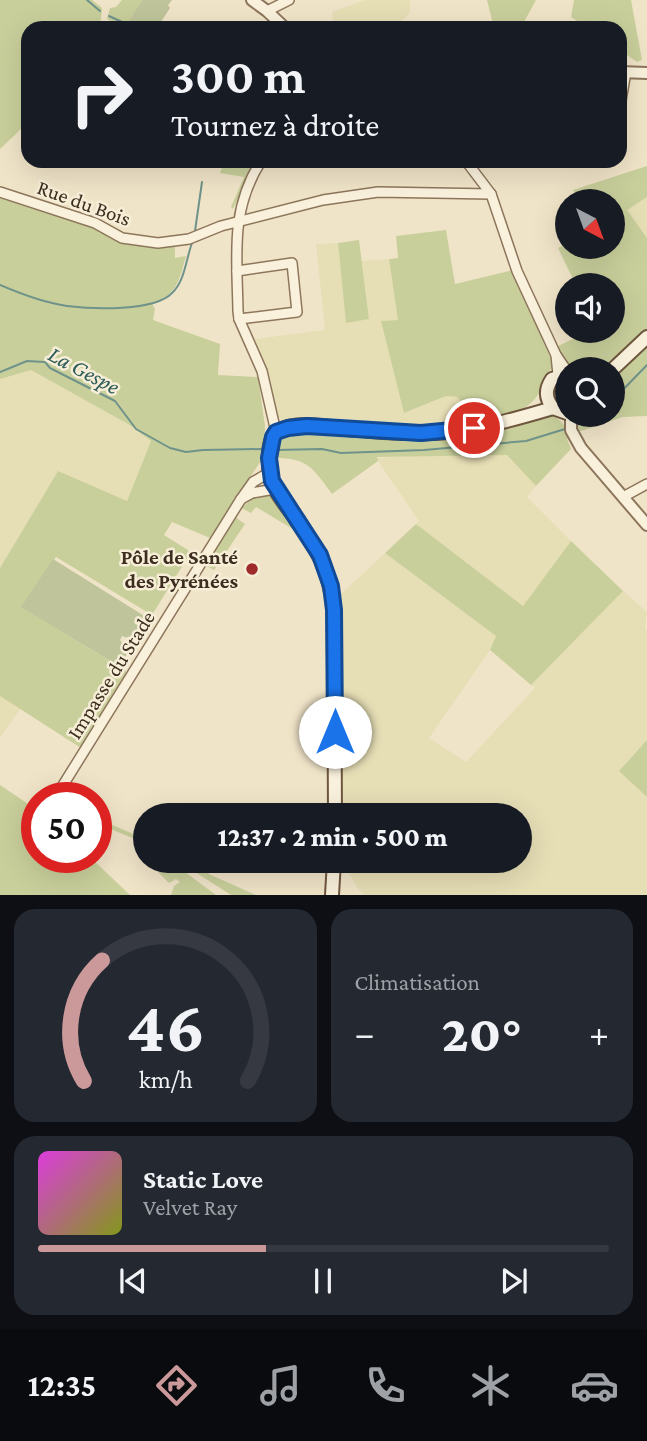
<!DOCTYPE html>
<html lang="fr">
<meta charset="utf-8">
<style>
body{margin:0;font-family:"Crimson Pro",serif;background:#242831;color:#f1f3f6;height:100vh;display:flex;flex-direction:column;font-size:26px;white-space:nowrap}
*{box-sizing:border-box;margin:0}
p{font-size:23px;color:#9ea1a6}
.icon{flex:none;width:38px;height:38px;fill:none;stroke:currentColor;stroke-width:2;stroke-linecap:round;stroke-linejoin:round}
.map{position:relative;height:895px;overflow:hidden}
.drawer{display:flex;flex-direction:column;gap:14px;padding:14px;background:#0d0f14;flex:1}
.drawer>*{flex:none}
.banner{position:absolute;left:21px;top:21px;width:606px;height:147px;border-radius:21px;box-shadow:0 7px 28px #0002;background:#171b24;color:#f1f3f6;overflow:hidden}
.needle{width:46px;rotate:139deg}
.tools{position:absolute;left:555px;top:189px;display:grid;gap:14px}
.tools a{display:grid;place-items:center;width:70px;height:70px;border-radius:50%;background:#171b24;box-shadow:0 7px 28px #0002;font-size:35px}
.speed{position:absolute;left:21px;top:782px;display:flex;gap:14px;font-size:35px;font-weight:700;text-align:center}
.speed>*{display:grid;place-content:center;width:91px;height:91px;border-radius:50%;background:#171b24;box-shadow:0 7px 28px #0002;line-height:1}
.speed .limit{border:10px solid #d22;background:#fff;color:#111}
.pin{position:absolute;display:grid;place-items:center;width:60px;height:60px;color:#fff;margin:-30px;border:4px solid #fff;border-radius:50%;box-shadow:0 2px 7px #0007}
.me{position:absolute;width:77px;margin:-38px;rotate:0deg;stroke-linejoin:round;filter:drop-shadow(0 0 5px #0008)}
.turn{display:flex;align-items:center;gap:24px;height:147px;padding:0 35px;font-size:32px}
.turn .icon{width:91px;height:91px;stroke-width:2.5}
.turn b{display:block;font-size:49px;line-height:60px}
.big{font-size:52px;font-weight:800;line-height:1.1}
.drawer .tile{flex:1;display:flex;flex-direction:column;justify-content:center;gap:10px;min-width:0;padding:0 24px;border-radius:21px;background:#242831}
.drawer .dial{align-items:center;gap:0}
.dial svg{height:182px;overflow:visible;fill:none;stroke:#363941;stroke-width:7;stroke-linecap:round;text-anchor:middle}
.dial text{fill:#f1f3f6;stroke:none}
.song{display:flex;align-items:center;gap:21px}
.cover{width:84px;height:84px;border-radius:10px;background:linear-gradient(135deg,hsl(300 70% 55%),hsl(70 70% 35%))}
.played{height:7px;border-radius:4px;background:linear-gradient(90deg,#cc999b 40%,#363941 40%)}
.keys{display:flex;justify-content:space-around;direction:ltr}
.heat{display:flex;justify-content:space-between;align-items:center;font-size:38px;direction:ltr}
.drawer .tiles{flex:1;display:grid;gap:14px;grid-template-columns:1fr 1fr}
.tile:last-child{grid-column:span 2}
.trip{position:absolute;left:133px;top:803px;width:399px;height:70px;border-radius:35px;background:#171b24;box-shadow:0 7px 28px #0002;font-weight:800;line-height:70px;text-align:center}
.dock{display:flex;height:112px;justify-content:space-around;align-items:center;background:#090b0e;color:#9ea1a6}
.dock .icon{width:49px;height:49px}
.dock .current{color:#cc999b}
.dock b{font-size:32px;color:#f1f3f6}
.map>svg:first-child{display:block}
.farmland{fill:#e6deb5}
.green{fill:#c9cf9b}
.cemetery{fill:#bfc49a}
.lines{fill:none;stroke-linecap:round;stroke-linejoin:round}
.stream{stroke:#6f938a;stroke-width:2}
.minor-casing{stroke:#8d765c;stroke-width:12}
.tertiary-casing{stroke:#8d765c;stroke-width:14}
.secondary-casing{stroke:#6f573f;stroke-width:16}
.minor{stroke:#faf1dc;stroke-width:9}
.tertiary{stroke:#faf1dc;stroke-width:10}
.secondary{stroke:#faf1dc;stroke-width:12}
.route-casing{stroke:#114b97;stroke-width:18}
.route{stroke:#1a73e8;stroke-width:12}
.poi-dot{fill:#9e2a2b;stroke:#f7eed8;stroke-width:2.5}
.labels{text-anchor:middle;stroke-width:5;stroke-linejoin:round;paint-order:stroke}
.street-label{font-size:21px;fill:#3d2e20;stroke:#f7eed8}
.poi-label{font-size:21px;font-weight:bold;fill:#3d2e20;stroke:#f7eed8;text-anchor:end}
.water-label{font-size:23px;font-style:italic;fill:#2f5d5a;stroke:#f7eed8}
</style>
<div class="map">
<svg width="647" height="895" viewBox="0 0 647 895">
<rect width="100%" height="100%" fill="#f0e4c8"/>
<g class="farmland">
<path d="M 365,0 L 410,0 L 410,13 L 395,28 L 334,28 L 332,12 Z"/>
<path d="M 647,197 L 647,238 L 626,210 Z"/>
<path d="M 338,243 L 346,322 L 369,319 L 362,261 L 389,259 L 398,320 L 382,321 L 405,413 L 446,396 L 457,397 L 480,420 L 405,430 L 289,423 L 280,419 L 275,413 L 269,376 L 255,339 L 325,330 L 316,244 Z"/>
<path d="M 31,370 L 128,424 L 151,441 L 127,501 L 57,472 L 0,568 L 0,379 Z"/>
<path d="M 436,455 L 507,455 L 536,486 L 527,497 L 571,541 L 523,606 L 416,524 L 419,521 L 376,458 Z"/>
<path d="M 385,553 L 496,636 L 490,650 L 429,738 L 466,762 L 535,688 L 531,685 L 623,591 L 647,612 L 645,628 L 647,631 L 647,740 L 619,771 L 647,797 L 647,895 L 364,895 L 358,889 L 342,861 L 520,861 L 520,816 L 339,816 L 342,625 L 339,596 Z"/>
<path d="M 0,696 L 20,709 L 0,738 Z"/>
</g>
<g class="green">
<path d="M 0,0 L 92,0 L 102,8 L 100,28 L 28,28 L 28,137 L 21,129 L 0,149 Z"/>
<path d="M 122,0 L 142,0 L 126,28 L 107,19 L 110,8 L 116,7 Z"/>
<path d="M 487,0 L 536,0 L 524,22 L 524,28 L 494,28 Z"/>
<path d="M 574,0 L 631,0 L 642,60 L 637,62 L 620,50 L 620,28 L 588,28 L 571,17 Z"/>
<path d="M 223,164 L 253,166 L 233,209 L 231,207 L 244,177 L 220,173 Z"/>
<path d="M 647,166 L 647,197 L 627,210 L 647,238 L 647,330 L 627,350 L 597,369 L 571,369 L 556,347 L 590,331 L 612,331 L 612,285 L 576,285 L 558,248 L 567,243 L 567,247 L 612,247 L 612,201 L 579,201 L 573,190 Z"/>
<path d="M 0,195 L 137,244 L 159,247 L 175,245 L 175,258 L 186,256 C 179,280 178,294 152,303 L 155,309 L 153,320 L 220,344 L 218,375 L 258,377 L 265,426 L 264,456 L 210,538 L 172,522 L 164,535 L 191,552 L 152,615 L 56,557 L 22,607 L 129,673 L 81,748 L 0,696 L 0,568 L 58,471 L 127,501 L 151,441 L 128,424 L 31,370 L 0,379 Z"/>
<path d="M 446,230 L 455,284 L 513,270 L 553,364 C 551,371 545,376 543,384 C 532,414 509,414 480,420 L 457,397 L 446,396 L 404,413 L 381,321 L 398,320 L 389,259 L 398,258 L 396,236 Z"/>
<path d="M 359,240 L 369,319 L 346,323 L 338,243 Z"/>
<path d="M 647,343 L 647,416 L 623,417 L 578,432 L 576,422 L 580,415 L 612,415 L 613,376 Z"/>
<path d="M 567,378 L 567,409 L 553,401 C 552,386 553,384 567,378 Z"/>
<path d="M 548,413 C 560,419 566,424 569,437 L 567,439 L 571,449 L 536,486 L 507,455 L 377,457 L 378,461 L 332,494 C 313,468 308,458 274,458 C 276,445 277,438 288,431 L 378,437 Z"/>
<path d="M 264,495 L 274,497 L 298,528 L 296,531 L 256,507 L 251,513 L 241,508 L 254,497 Z"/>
<path d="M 235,517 L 245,524 L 214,570 L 205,565 Z"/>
<path d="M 416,524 L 523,606 L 571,541 L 623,591 L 531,685 L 490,650 L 496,636 L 385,553 Z"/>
<path d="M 647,740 L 647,797 L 619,771 Z"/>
<path d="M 0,785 L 37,810 L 37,858 L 91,858 L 130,895 L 0,895 Z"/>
<path d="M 96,818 L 145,839 L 145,846 L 135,839 L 96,823 Z"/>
<path d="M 159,861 L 170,861 L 216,895 L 171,895 L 174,886 L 180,882 L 176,879 L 169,883 L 154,868 Z"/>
<path d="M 178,861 L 190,861 L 211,875 L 256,895 L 231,895 Z"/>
</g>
<g class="cemetery">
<path d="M 142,0 L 172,0 L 168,5 L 170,8 L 157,28 L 139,28 L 128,23 Z"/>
<path d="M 53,559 L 154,622 L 142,637 L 128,638 L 122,636 L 120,640 L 128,652 L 120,667 L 21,607 Z"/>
</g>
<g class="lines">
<g class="stream">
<path d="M 87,0 L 100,11"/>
<path d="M 109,16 L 135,28"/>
<path d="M 270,28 L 273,24"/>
<path d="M 195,231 L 202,182"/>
<path d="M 0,285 C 21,294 44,303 67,306 C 92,309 154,312 172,293 C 185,281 186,259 192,243"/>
<path d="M 0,372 L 27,361 L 45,362 L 50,368 L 115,401 L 136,429 L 170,448 L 186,452 L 203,450 L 263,449"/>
<path d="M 612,401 L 647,365"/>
<path d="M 577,425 L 597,415"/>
<path d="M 276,450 L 322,449 L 341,453 L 424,450 L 526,441 L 565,429"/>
</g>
<defs>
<g id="minor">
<path d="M 267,11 L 289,0"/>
<path d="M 620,106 L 626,72"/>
<path d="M 261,161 C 230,210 237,255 238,311 L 239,319 L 262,371 L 276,432"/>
<path d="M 466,161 L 491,194 L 517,271 L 556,355"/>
<path d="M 0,192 L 95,223 L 122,238 L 158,243 L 189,239 L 221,226 L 323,200 L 378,192 L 491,194"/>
<path d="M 237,271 L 292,263 L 297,312 L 239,319"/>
<path d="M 558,375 L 556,355 L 567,371"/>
<path d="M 270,472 L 253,482 L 241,499 L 252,493 L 275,489"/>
<path d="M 623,497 L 647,484"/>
<path d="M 55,798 L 241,499"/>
</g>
<g id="tertiary">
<path d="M 252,0 L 267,11 L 285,28"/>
<path d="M 620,72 L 647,73"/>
<path d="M 571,415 L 571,430 L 581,448 L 647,525"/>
</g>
<g id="secondary">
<path d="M 612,370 L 647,337"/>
<path d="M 567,374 L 552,379 C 545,389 545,398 553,408 L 567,413"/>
<path d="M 335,816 L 334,610 C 328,566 319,553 295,518 C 287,506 276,495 272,482 C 268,470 266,438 278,431 C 297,420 327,427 347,429 C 381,432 415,435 449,432 C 484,428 519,418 553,408"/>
<path d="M 332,895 L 334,861"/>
</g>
</defs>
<use href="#minor" class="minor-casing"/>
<use href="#tertiary" class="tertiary-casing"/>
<use href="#secondary" class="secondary-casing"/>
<use href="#minor" class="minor"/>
<use href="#tertiary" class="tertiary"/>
<use href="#secondary" class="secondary"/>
</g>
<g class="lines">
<defs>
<path id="route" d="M 335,732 L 334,610 L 331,586 L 320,555 L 272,481 L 269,458 L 273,437 L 276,432 L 288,428 L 307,426 L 421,433 L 474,428"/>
</defs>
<use href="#route" class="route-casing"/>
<use href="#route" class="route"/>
</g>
<circle class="poi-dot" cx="252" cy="569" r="7"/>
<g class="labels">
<g class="street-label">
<text transform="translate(84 203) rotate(20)" y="7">Rue du Bois</text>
<text transform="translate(111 675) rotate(-58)" y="7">Impasse du Stade</text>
</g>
<g class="poi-label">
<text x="238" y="564">Pôle de Santé<tspan x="238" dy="24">des Pyrénées</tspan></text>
</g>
<g class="water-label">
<text transform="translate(84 370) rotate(28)" y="8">La Gespe</text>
</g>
</g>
</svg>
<div class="tools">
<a><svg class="needle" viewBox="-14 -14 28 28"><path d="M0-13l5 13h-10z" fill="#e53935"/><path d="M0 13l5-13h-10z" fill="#9ea1a6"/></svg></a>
<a><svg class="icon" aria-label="sound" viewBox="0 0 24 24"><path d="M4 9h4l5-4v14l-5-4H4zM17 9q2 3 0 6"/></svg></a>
<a><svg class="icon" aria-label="search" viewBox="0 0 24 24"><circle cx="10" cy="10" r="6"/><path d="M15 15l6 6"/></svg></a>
</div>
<div class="speed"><div class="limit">50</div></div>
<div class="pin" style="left:474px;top:428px;background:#d93025"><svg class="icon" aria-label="arrive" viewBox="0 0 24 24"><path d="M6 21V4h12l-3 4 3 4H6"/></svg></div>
<svg class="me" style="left:335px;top:732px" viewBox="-20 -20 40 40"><circle r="19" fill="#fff"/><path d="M0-13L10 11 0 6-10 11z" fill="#1a73e8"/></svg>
<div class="trip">12:37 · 2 min · 500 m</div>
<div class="banner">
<div class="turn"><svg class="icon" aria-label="right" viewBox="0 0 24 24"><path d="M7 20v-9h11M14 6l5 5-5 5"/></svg><div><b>300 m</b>Tournez à droite</div></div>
</div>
</div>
<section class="drawer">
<div class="tiles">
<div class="tile dial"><svg viewBox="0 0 100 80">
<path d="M14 69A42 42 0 1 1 86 69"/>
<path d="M14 69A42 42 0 0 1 22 16" stroke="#cc999b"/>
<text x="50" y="56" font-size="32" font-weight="700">46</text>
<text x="50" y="72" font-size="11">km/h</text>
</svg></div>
<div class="tile"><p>Climatisation</p>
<div class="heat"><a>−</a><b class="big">20°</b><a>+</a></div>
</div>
<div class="tile">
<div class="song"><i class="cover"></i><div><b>Static Love</b><p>Velvet Ray</p></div></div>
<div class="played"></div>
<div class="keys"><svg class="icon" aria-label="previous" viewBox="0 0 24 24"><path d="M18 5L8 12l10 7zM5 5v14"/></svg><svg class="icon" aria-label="pause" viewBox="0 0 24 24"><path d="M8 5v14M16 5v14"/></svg><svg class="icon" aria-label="next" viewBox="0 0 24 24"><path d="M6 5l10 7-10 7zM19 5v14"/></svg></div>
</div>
</div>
</section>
<nav class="dock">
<b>12:35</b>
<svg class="icon current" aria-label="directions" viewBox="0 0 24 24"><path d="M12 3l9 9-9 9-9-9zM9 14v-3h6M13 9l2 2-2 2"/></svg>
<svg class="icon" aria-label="music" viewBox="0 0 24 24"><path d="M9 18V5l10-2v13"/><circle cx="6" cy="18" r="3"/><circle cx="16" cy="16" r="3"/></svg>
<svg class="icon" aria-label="phone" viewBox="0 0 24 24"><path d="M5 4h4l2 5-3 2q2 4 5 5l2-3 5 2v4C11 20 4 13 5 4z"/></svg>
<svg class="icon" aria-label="climate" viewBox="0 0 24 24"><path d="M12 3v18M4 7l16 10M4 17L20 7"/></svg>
<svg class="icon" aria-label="car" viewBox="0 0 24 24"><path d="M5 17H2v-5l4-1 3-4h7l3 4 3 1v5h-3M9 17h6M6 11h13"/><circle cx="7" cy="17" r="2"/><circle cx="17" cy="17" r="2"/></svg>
</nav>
